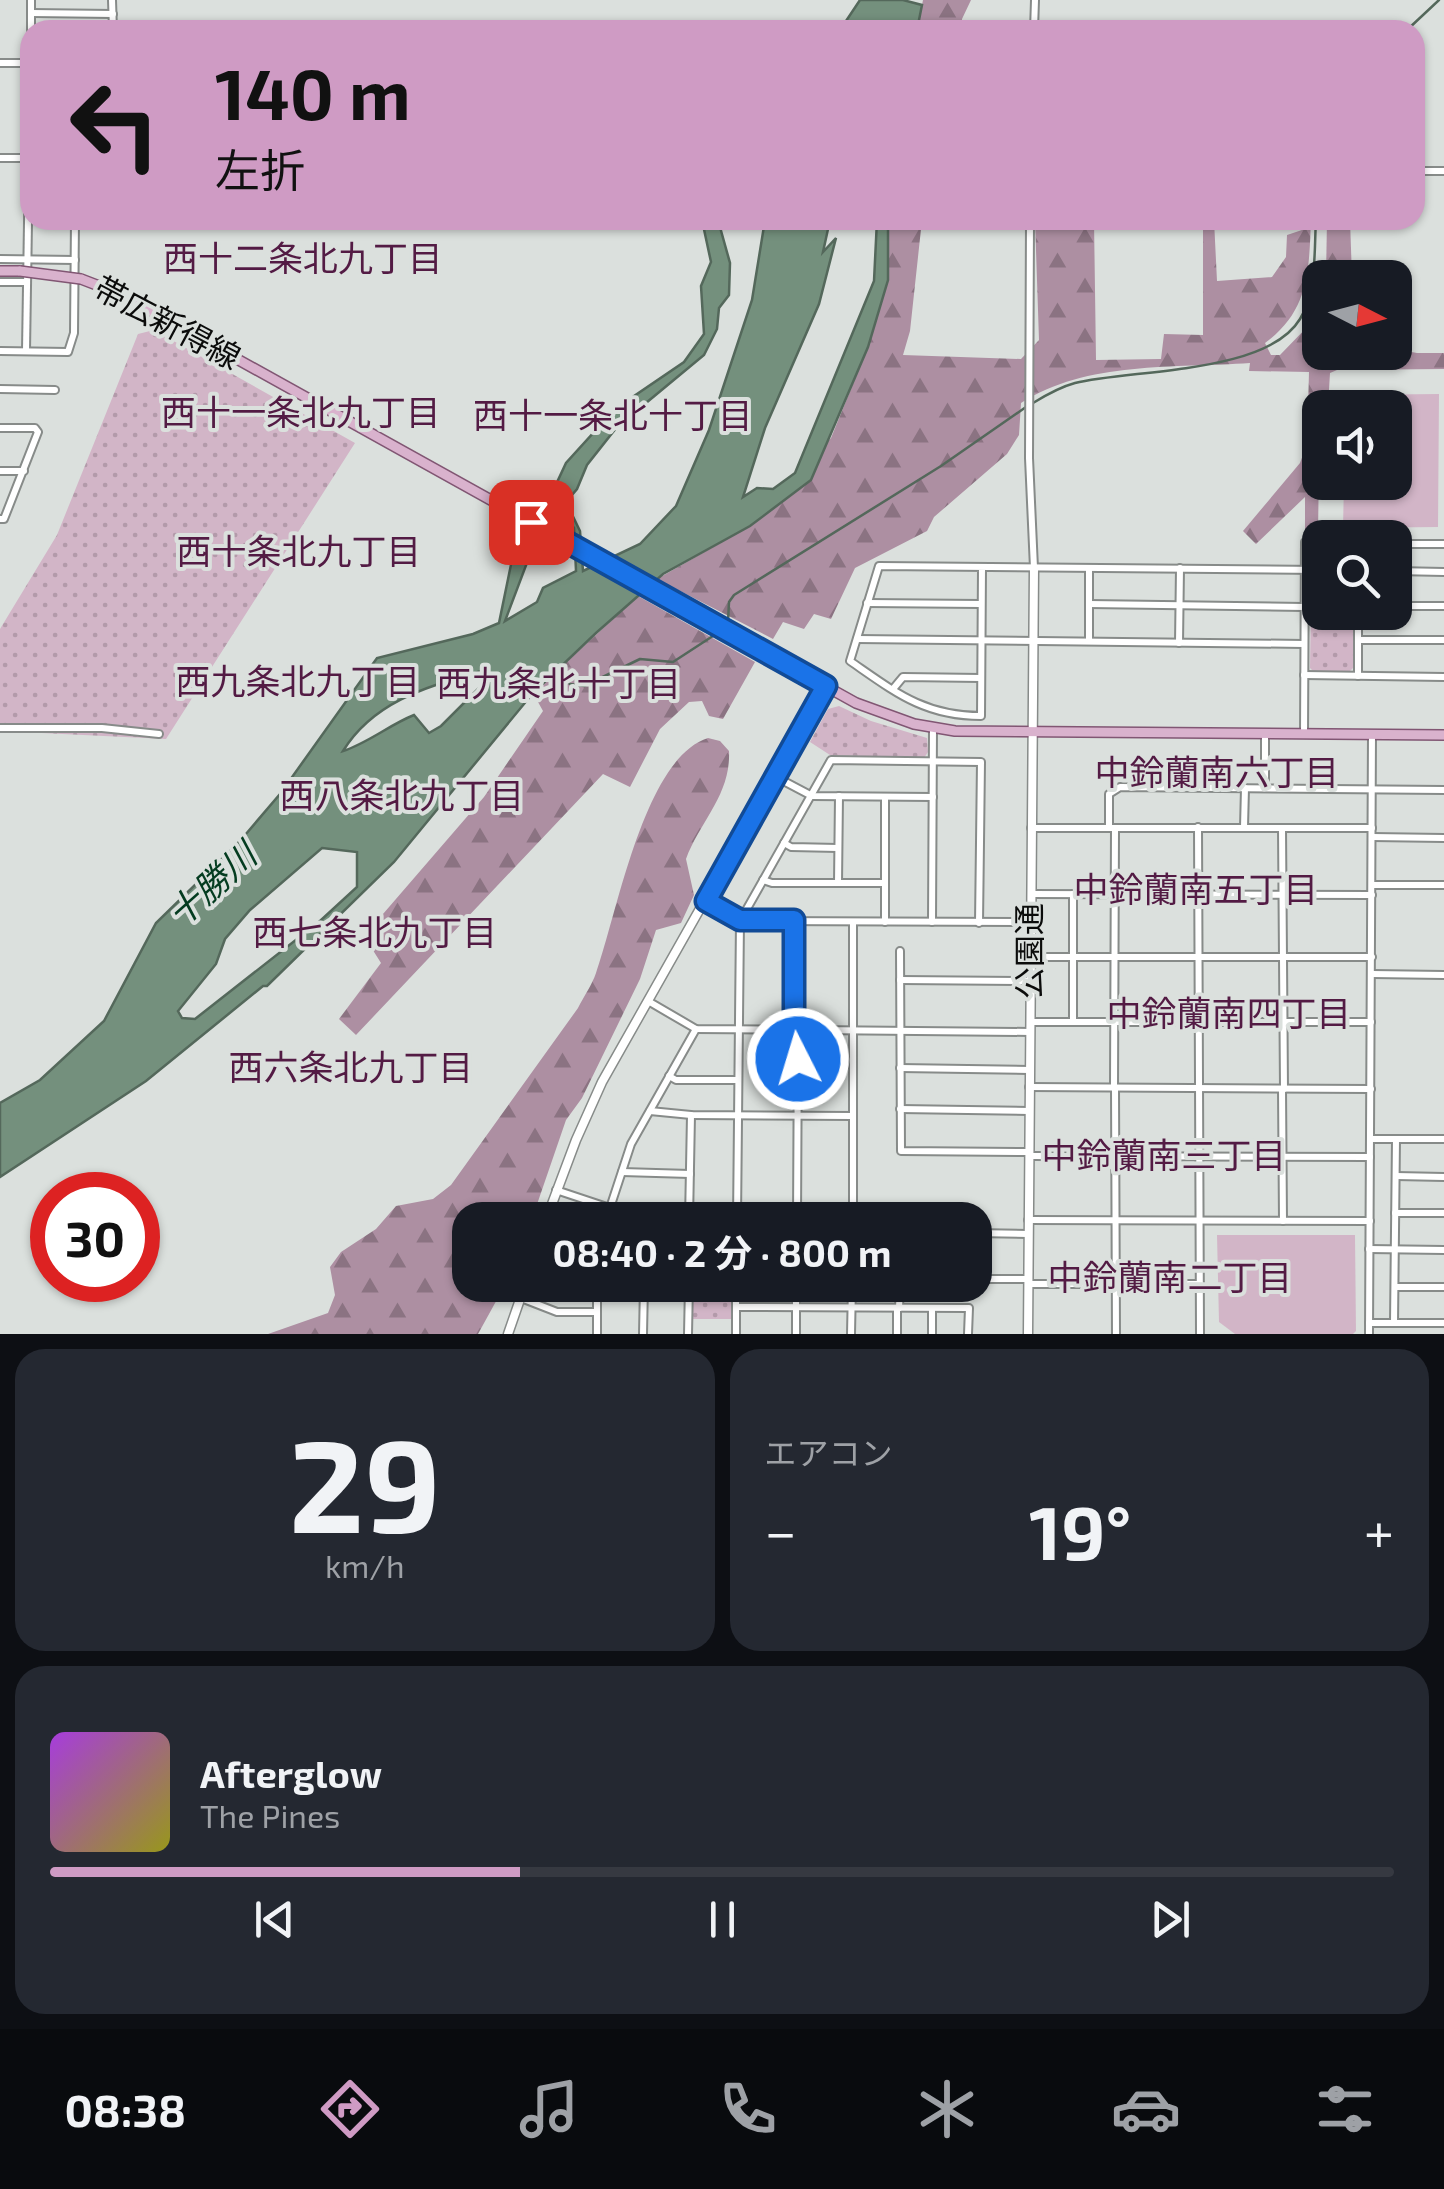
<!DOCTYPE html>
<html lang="ja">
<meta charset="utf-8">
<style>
body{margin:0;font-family:"Exo 2","Noto Sans JP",sans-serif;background:#242831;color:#f1f3f6;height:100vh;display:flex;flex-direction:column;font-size:38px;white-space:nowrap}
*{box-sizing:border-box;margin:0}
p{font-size:32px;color:#9ea1a6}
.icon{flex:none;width:55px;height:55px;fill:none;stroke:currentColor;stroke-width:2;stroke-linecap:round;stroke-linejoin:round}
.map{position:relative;height:1334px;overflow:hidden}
.details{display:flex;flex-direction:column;gap:15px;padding:15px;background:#0d0f14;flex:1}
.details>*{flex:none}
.guide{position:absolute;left:20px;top:20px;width:1405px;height:210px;border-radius:30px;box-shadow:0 2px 8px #0004;background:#cf9bc4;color:#111;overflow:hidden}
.needle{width:65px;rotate:96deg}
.controls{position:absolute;left:1302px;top:260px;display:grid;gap:20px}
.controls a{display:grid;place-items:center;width:110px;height:110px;border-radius:20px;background:#171b24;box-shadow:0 2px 8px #0004;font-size:50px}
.speed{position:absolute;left:30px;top:1172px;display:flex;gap:20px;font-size:50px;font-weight:700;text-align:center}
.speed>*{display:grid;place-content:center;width:130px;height:130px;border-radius:50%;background:#171b24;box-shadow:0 2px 8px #0004;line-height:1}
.speed .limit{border:15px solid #d22;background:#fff;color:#111}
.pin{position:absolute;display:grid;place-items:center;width:85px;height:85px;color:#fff;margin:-42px;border-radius:20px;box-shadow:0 5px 15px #0006}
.me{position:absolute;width:110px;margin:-55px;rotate:355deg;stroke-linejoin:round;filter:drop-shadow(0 0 8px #0008)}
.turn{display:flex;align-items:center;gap:35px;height:210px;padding:0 30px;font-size:45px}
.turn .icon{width:130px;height:130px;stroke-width:2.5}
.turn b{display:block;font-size:70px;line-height:85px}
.big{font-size:75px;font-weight:700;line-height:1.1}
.details .widget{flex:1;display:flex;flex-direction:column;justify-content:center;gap:15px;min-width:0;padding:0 35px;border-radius:30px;background:#242831}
.details .dial{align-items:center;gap:0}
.dial b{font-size:130px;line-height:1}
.song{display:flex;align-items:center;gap:30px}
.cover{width:120px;height:120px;border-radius:15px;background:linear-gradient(135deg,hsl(280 70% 55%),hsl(60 70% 35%))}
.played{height:10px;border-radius:5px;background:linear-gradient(90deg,#cf9bc4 35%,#363941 35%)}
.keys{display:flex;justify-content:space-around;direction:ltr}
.heat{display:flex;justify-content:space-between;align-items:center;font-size:55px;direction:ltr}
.details .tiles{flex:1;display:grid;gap:15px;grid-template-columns:1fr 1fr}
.widget:last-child{grid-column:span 2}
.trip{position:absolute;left:452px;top:1202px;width:540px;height:100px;border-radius:30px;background:#171b24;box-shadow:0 2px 8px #0004;font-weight:700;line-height:100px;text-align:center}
.tabs{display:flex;height:160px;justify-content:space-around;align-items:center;background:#090b0e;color:#9ea1a6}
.tabs .icon{width:70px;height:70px}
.tabs .selected{color:#cf9bc4}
.tabs b{font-size:45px;color:#f1f3f6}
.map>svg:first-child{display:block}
.grass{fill:#d2b5c7}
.forest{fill:url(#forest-firs)}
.park{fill:url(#park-dots)}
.water{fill:#74907d;stroke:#54685b;stroke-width:2.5;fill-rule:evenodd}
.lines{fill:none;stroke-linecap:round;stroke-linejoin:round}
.stream{stroke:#54685b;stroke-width:2.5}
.minor-casing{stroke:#878b89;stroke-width:10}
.tertiary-casing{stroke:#878b89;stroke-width:11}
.secondary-casing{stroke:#878b89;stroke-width:11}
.primary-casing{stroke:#815673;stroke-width:12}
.minor{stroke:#fff;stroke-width:6}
.tertiary{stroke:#fff;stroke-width:8}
.secondary{stroke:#fff;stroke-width:8}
.primary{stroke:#d9b2cd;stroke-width:9}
.primary-bridge-casing{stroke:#815673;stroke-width:12;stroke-linecap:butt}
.primary-bridge{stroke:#d9b2cd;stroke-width:9}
.route-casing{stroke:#114b97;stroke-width:25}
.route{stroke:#1a73e8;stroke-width:18}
.labels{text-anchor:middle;stroke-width:8;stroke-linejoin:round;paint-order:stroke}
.street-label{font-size:32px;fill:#0b0c0b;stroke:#dbe0dd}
.neighbourhood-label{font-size:35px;fill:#531b44;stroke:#dbe0dd}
.water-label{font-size:35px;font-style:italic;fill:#043c20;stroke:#dbe0dd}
</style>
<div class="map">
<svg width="1444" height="1334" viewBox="0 0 1444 1334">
<defs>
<pattern id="forest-firs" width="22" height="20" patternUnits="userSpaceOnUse" patternTransform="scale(2.5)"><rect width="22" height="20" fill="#ad8fa2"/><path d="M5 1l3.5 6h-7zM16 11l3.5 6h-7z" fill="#8b7382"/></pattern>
<pattern id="park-dots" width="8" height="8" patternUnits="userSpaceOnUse" patternTransform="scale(2.5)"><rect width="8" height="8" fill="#d2b5c7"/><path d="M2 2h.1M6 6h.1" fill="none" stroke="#b39aaa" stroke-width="1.8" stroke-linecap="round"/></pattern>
</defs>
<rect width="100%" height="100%" fill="#dbe0dd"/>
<g class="grass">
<path d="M 1439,394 L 1438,527 L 1343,528 L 1344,483 L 1395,482 L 1395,408 L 1345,407 L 1346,395 Z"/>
<path d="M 1217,1235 L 1355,1235 L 1356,1331 L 1353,1334 L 1235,1334 L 1219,1322 Z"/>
</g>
<g class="forest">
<path d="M 923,0 L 971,0 L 962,19 L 962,30 L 917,30 Z"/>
<path d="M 888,220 L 922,220 L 910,331 L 903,355 L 1021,359 L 1039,340 L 1035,220 L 1094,220 L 1096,360 L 1161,359 L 1164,334 L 1203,335 L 1203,220 L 1214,220 L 1217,281 L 1272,277 L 1286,257 L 1287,235 L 1302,230 L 1302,220 L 1311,220 C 1309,271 1309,311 1265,343 L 1271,355 L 1280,355 L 1310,324 L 1320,298 L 1320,352 L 1395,352 L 1395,349 L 1417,353 L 1444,353 L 1444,369 L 1337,370 L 1330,373 L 1328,407 L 1320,408 L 1318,531 L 1305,530 L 1305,497 L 1256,544 L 1243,531 L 1300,463 L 1307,444 L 1309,372 L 1249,371 L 1250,363 C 1176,368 1086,361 1021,403 L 1019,435 L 1007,454 L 934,517 L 927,531 L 855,568 L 831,619 L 814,614 L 804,629 L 783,622 L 773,639 L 657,579 L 750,526 L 831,438 L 868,347 L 888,280 Z"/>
<path d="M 1327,220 L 1350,220 L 1352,277 L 1326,277 Z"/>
<path d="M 638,596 L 755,662 L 723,719 L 709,716 L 702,701 L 689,702 L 660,729 L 630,787 L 603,774 L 356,1035 L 339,1019 L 381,963 L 364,936 L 484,797 L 543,711 L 533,693 Z"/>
<path d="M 708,738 L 720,741 L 729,751 C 731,795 700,821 686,859 L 694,895 L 681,923 L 656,930 L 640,979 L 582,1098 L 566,1120 L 533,1216 L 528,1220 L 470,1220 L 470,1285 L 505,1285 L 478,1334 L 268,1334 L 328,1313 L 335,1295 L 330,1267 L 341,1252 L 376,1229 L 396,1206 L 433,1199 L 451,1185 L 578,1008 C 584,996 592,985 596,973 C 617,915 644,758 708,738 Z"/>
</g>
<g class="park">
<path d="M 154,330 L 355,443 L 166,739 L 0,731 L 0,629 L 57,535 L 138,334 Z"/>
<path d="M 1311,605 L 1320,605 L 1320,612 L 1354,613 L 1353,668 L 1349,672 L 1314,672 L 1310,668 Z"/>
<path d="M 839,706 L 871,721 L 927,738 L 928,752 L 924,758 L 830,755 L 810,742 L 828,709 Z"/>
<rect x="693" y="1285" width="38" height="34"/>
</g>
<g class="water">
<path d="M 860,0 L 903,0 L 922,5 L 917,30 L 840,30 Z"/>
<path d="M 702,220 L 718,220 L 730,263 L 729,295 L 719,308 L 717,329 L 704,355 L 617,427 L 587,465 L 577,489 L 566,502 L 580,531 L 583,571 L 640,544 L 676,506 L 709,430 L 752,300 L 765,220 L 830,220 L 823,252 L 836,238 L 819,304 L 765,428 L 743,497 L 757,488 L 773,489 L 795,473 L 874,281 L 877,220 L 888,220 L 888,280 L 868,347 L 811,480 L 750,526 L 663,574 L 596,633 L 533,693 L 394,862 L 267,986 L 263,986 L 146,1081 L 0,1177 L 0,1103 L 40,1080 L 104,1021 L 156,923 L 240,841 L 280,794 L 377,658 L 473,634 L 499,623 L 514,550 L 530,506 L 552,493 L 566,463 L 615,409 L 684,362 L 704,334 L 701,286 L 711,262 ZM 569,521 L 574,528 L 576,571 L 543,588 L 537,602 L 505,621 L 528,560 L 549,545 ZM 481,671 L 485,682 L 441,726 L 429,733 L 414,715 C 389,725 368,743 343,751 C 374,701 427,687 481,671 ZM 322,848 L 357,852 L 357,887 L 320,921 L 195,1019 L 182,1018 L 178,1011 L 216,964 L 225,939 L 250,910 Z"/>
</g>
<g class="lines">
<g class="stream">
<path d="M 1407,30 L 1439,0"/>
<path d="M 1033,403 C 1046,395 1060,387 1075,383 C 1134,369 1267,374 1300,319 C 1317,292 1314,251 1316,220"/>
<path d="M 724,626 L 728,622 L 729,602 L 734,595 L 941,466 L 1026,407"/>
<path d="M 554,670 L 570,684 L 584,686 L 640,659 L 673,662 L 719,632"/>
</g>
<defs>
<g id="minor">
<path d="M 112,0 L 113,30"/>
<path d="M 31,13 L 113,14"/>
<path d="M 31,30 L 31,0"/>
<path d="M 1034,30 L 1035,0"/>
<path d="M 0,63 L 30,63"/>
<path d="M 0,158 L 29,158"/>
<path d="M 1415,171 L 1444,171"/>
<path d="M 1030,220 L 1029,458 L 1034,568"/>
<path d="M 0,259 L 75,260"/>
<path d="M 0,282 L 27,282"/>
<path d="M 0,351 L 68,352 L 74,333 L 75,220"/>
<path d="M 26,351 L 30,94"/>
<path d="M 0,389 L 55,390"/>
<path d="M 0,428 L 35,428 L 38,432 L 4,519 L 0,519"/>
<path d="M 0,471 L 24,471"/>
<path d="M 1395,544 L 1444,544"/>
<path d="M 982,568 L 981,716 C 924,716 895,692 850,661 L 879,566 L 1320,570"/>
<path d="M 1395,571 L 1444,572"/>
<path d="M 867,603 L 981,604"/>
<path d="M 1089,604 L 1304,607"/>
<path d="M 1395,606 L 1444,606"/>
<path d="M 857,639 L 1304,644"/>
<path d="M 1358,640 L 1444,640"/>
<path d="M 1089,641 L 1089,568"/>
<path d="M 1179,643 L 1180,568"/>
<path d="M 1304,675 L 1444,677"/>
<path d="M 1358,676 L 1358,612"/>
<path d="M 893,689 L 903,677 L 981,678"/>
<path d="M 0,728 L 102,728 L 159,734"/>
<path d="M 1304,734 L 1305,542 L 1320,543"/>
<path d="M 776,777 L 812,796 L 933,797"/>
<path d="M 1265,788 L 1265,734"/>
<path d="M 1198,827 L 1200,1334"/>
<path d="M 1244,827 L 1245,788"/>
<path d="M 1031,828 L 1372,828"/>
<path d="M 1109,828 L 1109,794 L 1120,787 L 1444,790"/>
<path d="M 1282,828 L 1284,1089"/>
<path d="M 1372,837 L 1444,838"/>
<path d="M 784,843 L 791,847 L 838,848"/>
<path d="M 763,880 L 772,883 L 885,883"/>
<path d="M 838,883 L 839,796"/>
<path d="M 1372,885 L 1444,885"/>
<path d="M 1031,894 L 1372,895"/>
<path d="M 706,901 L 740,921 L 1030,922"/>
<path d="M 885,922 L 885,797"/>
<path d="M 932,922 L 933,728"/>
<path d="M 900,951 L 901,1151 L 1029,1152"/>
<path d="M 1030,957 L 1372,957"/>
<path d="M 1372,974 L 1444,975"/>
<path d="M 900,980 L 1030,981"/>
<path d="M 648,1001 L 696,1029 L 1030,1032"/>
<path d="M 1073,1021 L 1073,894"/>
<path d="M 1030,1022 L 1371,1022"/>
<path d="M 794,1030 L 794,921"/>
<path d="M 900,1068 L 1029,1070"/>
<path d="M 669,1076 L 676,1080 L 738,1080"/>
<path d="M 1029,1087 L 1371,1089"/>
<path d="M 1114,1088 L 1115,828"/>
<path d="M 1115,1088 L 1116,1334"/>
<path d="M 1282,1089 L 1283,1221"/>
<path d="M 900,1109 L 1029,1111"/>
<path d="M 650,1111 L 691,1115 L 853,1116"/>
<path d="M 1370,1139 L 1444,1139"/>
<path d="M 1029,1156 L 1370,1157"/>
<path d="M 622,1172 L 690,1174"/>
<path d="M 1396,1176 L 1444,1177"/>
<path d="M 556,1190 L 610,1208 L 853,1212"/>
<path d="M 899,1212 L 900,1220"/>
<path d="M 1395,1213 L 1444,1213"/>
<path d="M 606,1220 L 631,1144 L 696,1029"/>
<path d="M 644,1220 L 644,1210"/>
<path d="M 689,1220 L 691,1115"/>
<path d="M 737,1220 L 740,921 L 831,760 L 981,762 L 979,923"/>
<path d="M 797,1220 L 798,1030"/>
<path d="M 853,1220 L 853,922"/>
<path d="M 1028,1220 L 1370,1221"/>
<path d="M 975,1233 L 1028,1234"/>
<path d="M 1369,1249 L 1444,1250"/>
<path d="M 975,1279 L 1028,1279"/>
<path d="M 1028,1284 L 1200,1284"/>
<path d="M 1395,1287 L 1444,1287"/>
<path d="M 521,1298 L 557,1312 L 597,1312"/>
<path d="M 736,1307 L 969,1308 L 968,1334"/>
<path d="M 897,1308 L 897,1334"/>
<path d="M 899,1308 L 900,1285"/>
<path d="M 932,1308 L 932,1334"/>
<path d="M 1369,1323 L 1444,1323"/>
<path d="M 1394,1323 L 1396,1139"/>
<path d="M 597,1334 L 597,1285"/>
<path d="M 643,1334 L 644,1285"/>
<path d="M 688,1334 L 689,1285"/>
<path d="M 736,1334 L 736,1285"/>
<path d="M 796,1334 L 796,1285"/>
<path d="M 851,1334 L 852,1285"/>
<path d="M 1369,1334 L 1372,734"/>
</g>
<path id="tertiary" d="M 1028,1334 L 1034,568"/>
<g id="secondary">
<path d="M 546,1220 L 576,1140 L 602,1082 L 826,686"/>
<path d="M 508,1334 L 525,1285"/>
</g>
<g id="primary">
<path d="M 0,271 L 20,271"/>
<path d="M 81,279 L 120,294 L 856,703 L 914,724 L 955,731 L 1444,735"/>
</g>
</defs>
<use href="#minor" class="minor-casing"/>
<use href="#tertiary" class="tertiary-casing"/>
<use href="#secondary" class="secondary-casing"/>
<use href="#primary" class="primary-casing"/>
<use href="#minor" class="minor"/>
<use href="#tertiary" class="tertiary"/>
<use href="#secondary" class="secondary"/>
<use href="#primary" class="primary"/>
<defs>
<path id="primary-bridge" d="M 20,271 L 81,279"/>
</defs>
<use href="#primary-bridge" class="primary-bridge-casing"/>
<use href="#primary-bridge" class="primary-bridge"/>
</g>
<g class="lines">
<defs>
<path id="route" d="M 531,522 L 826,686 L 706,901 L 740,920 L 794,920 L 794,1030 L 798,1030 L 798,1059"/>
</defs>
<use href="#route" class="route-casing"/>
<use href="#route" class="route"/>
</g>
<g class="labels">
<g class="street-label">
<text transform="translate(167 323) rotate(28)" y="11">帯広新得線</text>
<text transform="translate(1030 951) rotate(-90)" y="11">公園通</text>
</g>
<g class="neighbourhood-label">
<text x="303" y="271">西十二条北九丁目</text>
<text x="301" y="425">西十一条北九丁目</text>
<text x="613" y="428">西十一条北十丁目</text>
<text x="299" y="564">西十条北九丁目</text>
<text x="298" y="694">西九条北九丁目</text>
<text x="559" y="696">西九条北十丁目</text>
<text x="1217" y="785">中鈴蘭南六丁目</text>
<text x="402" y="808">西八条北九丁目</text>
<text x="1196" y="902">中鈴蘭南五丁目</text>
<text x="375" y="945">西七条北九丁目</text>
<text x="1229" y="1026">中鈴蘭南四丁目</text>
<text x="351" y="1080">西六条北九丁目</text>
<text x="1164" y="1168">中鈴蘭南三丁目</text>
<text x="1170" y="1290">中鈴蘭南二丁目</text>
</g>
<g class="water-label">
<text transform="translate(212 885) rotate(-42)" y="12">十勝川</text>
</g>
</g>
</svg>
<div class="controls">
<a><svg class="needle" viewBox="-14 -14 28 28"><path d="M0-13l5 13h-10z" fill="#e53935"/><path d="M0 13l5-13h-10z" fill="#9ea1a6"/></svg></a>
<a><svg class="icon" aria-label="sound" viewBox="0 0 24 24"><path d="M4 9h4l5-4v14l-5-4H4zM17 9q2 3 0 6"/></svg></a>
<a><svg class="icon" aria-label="search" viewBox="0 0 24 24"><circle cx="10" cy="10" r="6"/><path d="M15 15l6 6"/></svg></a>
</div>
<div class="speed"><div class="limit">30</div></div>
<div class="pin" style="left:531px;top:522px;background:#d93025"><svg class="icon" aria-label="arrive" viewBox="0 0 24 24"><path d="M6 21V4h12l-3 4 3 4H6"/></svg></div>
<svg class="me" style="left:798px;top:1059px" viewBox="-20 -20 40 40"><circle r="17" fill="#1a73e8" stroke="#fff" stroke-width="3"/><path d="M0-11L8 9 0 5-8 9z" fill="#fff"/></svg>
<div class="trip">08:40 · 2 分 · 800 m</div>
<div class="guide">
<div class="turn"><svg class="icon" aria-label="left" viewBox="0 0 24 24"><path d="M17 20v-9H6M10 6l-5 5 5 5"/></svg><div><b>140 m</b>左折</div></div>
</div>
</div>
<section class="details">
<div class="tiles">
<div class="widget dial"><b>29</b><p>km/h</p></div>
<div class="widget"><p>エアコン</p>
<div class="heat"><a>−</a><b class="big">19°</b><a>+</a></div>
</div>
<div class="widget">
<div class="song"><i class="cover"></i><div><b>Afterglow</b><p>The Pines</p></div></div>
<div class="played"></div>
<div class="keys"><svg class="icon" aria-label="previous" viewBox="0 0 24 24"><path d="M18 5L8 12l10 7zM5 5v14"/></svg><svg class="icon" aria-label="pause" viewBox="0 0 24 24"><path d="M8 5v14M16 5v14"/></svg><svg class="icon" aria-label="next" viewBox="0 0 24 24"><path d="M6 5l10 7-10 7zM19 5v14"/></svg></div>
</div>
</div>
</section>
<nav class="tabs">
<b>08:38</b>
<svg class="icon selected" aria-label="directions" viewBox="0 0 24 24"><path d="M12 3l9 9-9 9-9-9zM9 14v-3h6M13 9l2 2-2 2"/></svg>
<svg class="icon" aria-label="music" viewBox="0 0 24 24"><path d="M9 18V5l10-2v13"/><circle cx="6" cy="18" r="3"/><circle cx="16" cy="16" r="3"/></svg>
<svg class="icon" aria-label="phone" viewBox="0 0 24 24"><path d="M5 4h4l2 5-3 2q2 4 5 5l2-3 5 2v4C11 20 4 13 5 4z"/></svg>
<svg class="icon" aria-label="climate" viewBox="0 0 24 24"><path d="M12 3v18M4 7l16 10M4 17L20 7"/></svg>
<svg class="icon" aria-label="car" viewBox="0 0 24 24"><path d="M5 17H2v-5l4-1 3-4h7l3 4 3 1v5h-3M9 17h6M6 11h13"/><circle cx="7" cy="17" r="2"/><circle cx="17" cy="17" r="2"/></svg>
<svg class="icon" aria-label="filters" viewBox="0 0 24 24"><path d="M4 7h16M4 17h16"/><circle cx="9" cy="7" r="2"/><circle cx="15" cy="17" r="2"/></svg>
</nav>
